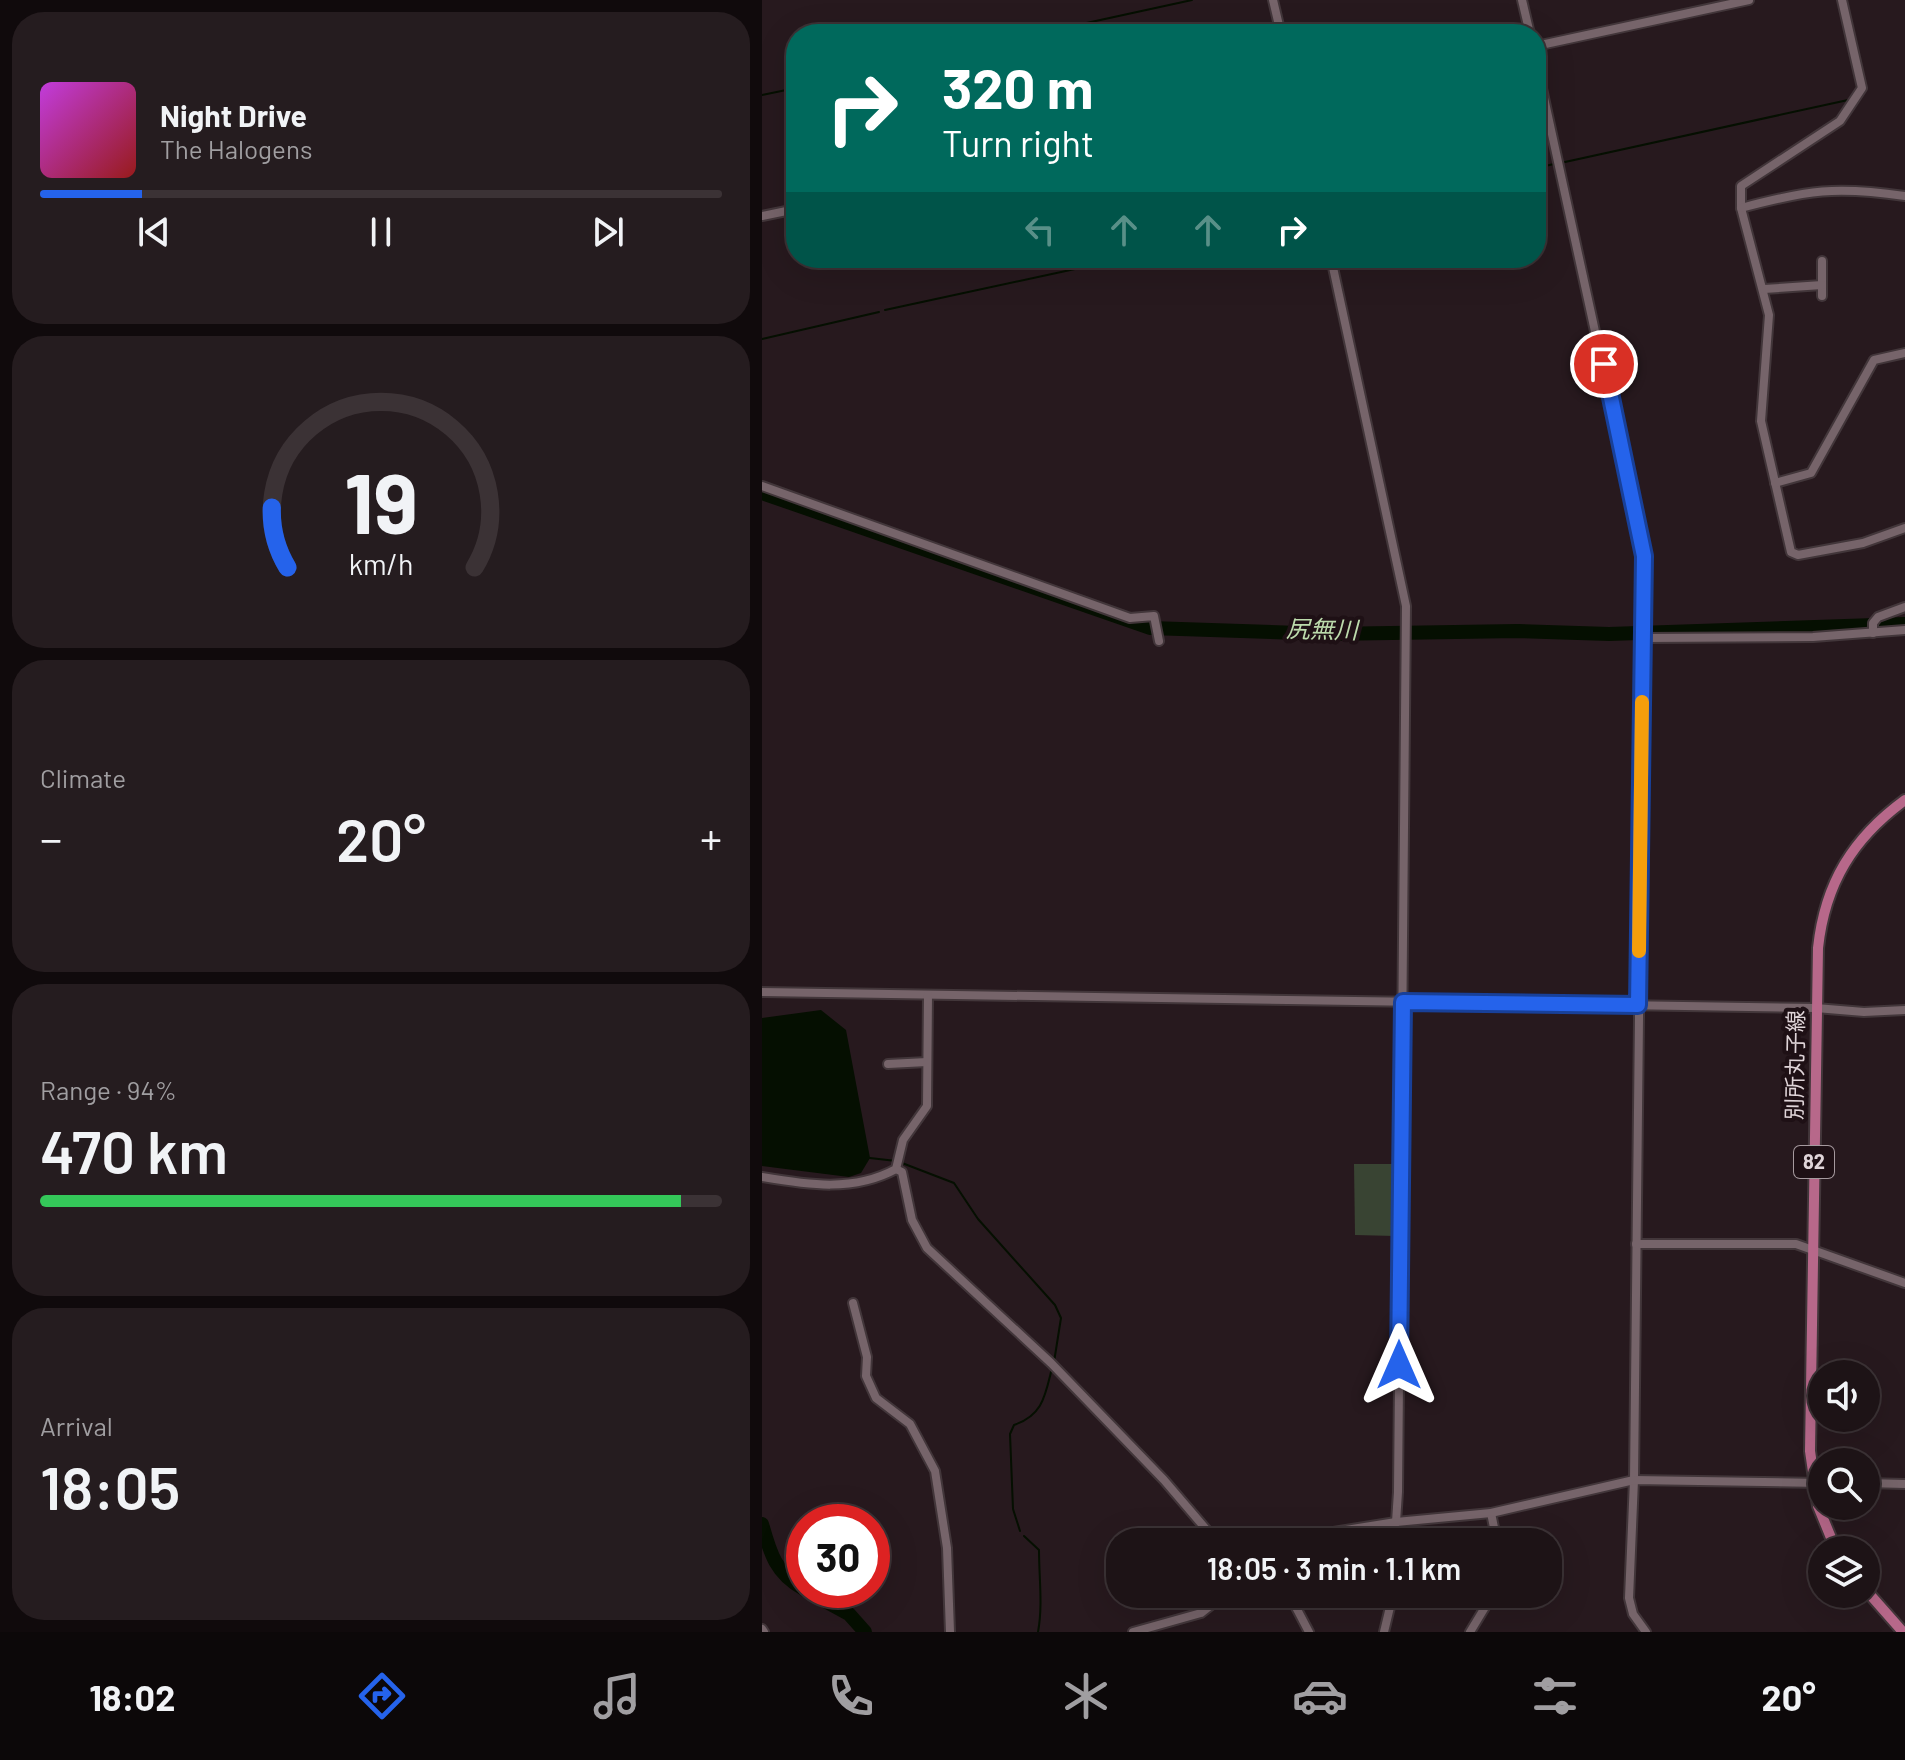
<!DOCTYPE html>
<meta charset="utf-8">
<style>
body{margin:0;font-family:Barlow,"Noto Sans JP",sans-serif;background:#251c1f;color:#f1f3f6;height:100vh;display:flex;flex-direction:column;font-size:30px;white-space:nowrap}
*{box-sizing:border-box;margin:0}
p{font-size:26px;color:#a09ea1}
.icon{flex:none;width:44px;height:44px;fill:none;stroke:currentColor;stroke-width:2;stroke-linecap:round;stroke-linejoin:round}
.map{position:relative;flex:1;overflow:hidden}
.details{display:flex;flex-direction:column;gap:12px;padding:12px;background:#100a0c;width:762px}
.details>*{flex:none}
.guide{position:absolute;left:24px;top:24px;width:760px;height:244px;border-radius:32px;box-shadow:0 8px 32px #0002,0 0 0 2px #3b3235;background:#00695c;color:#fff;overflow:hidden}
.tools{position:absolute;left:1046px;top:1360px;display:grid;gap:16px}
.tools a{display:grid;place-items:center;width:72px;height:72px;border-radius:50%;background:#1d1316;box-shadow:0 8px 32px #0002,0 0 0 2px #3b3235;font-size:40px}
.speed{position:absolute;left:24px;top:1504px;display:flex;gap:16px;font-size:40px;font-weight:700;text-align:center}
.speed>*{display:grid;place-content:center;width:104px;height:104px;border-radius:50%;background:#1d1316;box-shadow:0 8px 32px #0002,0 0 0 2px #3b3235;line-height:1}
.speed .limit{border:12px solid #d22;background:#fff;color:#111}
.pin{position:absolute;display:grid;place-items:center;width:68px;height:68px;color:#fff;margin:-34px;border:4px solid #fff;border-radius:50%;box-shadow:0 2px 8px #0007}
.me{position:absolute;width:88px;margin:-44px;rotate:0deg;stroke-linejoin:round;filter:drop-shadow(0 0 6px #0008)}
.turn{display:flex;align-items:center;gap:28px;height:168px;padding:0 24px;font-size:36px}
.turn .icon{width:104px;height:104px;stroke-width:2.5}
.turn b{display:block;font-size:56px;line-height:68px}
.lanes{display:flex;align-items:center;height:76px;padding:0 24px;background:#0003;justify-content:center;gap:40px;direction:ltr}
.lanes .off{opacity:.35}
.big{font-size:60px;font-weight:600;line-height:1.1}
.details .tile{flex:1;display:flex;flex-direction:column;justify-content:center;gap:12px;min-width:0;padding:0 28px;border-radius:32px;background:#251c1f}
.details .dial{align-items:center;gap:0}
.dial svg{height:208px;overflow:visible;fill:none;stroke:#3b3235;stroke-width:7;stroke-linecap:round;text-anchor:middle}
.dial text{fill:#f1f3f6;stroke:none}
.song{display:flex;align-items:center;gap:24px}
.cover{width:96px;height:96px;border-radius:12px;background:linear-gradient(135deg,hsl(290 70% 55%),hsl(0 70% 35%))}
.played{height:8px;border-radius:4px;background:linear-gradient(90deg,#2563eb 15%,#3b3235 15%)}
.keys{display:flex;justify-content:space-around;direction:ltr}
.heat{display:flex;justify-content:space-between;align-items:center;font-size:44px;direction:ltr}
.charge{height:12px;border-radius:6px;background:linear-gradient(90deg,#34c759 94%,#3b3235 0)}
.trip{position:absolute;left:344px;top:1528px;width:456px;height:80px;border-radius:32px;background:#1d1316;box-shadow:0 8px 32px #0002,0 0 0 2px #3b3235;font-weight:600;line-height:80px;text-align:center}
.menu{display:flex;height:128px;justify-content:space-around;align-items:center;background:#0c0809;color:#a09ea1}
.menu .icon{width:56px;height:56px}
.menu .active{color:#2563eb}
.menu b{font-size:36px;color:#f1f3f6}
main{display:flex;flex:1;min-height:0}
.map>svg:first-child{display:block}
.green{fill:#394433}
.water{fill:#050f01}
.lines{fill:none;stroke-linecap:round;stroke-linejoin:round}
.stream{stroke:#050f01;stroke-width:2}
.river{stroke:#050f01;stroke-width:14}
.minor-casing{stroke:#42363a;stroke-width:12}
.major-casing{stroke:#42363a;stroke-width:14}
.minor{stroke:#76646a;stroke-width:8}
.major{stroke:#b7688a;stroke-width:10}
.route-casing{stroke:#184099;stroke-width:20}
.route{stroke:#2563eb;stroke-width:14}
.slow{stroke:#f59e0b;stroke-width:14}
.labels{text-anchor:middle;stroke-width:8;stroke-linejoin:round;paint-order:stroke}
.shield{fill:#1e1015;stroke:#a5999e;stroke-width:2}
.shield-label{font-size:20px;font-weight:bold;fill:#dfd4d8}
.street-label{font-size:22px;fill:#dfd4d8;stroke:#1e1015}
.water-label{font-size:24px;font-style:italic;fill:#bcdbac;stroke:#1e1015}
</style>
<main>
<section class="details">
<div class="tile">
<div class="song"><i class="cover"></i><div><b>Night Drive</b><p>The Halogens</p></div></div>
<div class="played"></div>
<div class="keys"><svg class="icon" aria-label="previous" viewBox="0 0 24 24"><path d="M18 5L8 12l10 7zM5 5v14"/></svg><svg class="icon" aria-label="pause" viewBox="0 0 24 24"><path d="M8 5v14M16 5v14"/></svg><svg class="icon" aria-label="next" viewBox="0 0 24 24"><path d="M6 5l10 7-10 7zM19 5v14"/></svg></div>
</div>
<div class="tile dial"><svg viewBox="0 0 100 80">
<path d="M14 69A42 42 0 1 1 86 69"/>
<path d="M14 69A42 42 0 0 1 8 46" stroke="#2563eb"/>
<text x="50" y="56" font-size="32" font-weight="700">19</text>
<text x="50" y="72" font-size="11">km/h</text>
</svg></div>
<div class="tile"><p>Climate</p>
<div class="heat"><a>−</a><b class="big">20°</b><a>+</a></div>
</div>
<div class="tile"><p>Range · 94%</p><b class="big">470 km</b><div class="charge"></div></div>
<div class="tile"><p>Arrival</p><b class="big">18:05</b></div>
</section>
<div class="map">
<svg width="1143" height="1632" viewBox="0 0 1143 1632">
<rect width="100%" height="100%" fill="#27191e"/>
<path class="green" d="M 592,1164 L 634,1164 L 633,1236 L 593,1235 Z"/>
<path class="water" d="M 59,1010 L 84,1030 L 108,1158 L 99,1173 L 87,1177 L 0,1166 L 0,1018 Z"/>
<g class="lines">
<g class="stream">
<path d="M 274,34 L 430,0"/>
<path d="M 0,95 L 34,88"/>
<path d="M 803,162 L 1086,100"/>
<path d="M 774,168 L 792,164"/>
<path d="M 323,266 L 362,258"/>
<path d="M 123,310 L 313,269"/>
<path d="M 0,339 L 117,312"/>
<path d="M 108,1158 L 134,1161"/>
<path d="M 140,1163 L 192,1183 L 216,1219 L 293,1305 L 299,1318 L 292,1362"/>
<path d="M 258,1531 L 251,1509 L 248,1434 L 252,1425 C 281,1415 283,1396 290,1368"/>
<path d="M 262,1536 L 277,1550 C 277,1578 281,1605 276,1632"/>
</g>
<g class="river">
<path d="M 0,493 L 388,628 L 566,634 L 756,631 L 847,634 L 1143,624"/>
<path d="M 0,1524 C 8,1553 14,1574 42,1589"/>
<path d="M 43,1590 L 87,1614 L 103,1632"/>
</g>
<defs>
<g id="minor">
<path d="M 511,0 L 519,34"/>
<path d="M 760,0 L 768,34"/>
<path d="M 1080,0 L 1100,88 L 1078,121 L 979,186 L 979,208 L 1007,315 L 999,421 L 1029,552 L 1036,555 L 1101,543 L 1143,528"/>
<path d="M 774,46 L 987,0"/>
<path d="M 774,61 L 882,556 L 872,1480 L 867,1598 L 871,1614 L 884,1632"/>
<path d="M 979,208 C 1046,190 1074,186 1143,196"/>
<path d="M 0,216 L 34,209"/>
<path d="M 569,258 L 644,606 L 636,1492 L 634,1522 L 625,1542"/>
<path d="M 1060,261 L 1060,296"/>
<path d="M 1002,289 L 1060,285"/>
<path d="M 1013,483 L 1049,473 L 1112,360 L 1143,353"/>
<path d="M 0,486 L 368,618 L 392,616 L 397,641"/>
<path d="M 1111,633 L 1111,623 L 1116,617 L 1143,607"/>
<path d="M 881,638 L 1051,637 L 1143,630"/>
<path d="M 0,992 L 1054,1008 L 1102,1012 L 1143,1010"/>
<path d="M 126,1064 L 165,1062"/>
<path d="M 134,1169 L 140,1172 L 150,1220 L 165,1248 L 289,1363 L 402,1480 L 455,1542"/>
<path d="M 0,1177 C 46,1185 92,1192 134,1169 L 141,1140 L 165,1106 L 166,995"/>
<path d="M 874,1244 L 1034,1244 L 1143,1283"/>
<path d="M 91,1303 L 105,1357 L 104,1376 L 114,1398 L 148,1424 L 173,1471 L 185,1548 L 188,1632"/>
<path d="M 1104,1483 L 1143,1484"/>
<path d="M 729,1513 L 735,1542"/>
<path d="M 508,1542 L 634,1522 L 729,1513 L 872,1480 L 1060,1483"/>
<path d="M 527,1594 L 547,1632"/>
<path d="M 0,1629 L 2,1632"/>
<path d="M 371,1632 L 439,1613 L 463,1594"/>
<path d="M 622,1632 L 628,1607 L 627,1594"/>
<path d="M 708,1632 L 731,1594"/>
</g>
<g id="major">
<path d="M 1074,1550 L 1056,1506 L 1048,1451 L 1056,948 C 1063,883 1091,838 1143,800"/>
<path d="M 1104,1590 L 1141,1632"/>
</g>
</defs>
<use href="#minor" class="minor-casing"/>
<use href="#major" class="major-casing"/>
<use href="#minor" class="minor"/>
<use href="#major" class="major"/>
</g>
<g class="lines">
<defs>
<path id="route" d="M 637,1365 L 641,1002 L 876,1005 L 882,556 L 842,364"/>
</defs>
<use href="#route" class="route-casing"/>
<use href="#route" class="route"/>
<path class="slow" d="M 877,951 L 880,702"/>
</g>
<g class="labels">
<rect class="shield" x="1032" y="1146" width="40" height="32" rx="6"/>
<g class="shield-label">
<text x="1052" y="1169">82</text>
</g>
<g class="street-label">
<text transform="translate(1033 1065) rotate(-89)" y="8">別所丸子線</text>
</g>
<g class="water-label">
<text transform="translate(560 630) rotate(1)" y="8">尻無川</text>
</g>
</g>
</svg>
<div class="tools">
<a><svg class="icon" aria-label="sound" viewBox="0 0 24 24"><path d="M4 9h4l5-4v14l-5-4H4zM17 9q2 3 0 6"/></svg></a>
<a><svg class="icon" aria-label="search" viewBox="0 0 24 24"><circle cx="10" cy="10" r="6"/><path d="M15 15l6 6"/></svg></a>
<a><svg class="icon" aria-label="layers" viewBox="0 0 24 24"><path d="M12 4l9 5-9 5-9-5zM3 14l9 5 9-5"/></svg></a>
</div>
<div class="speed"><div class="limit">30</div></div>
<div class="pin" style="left:842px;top:364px;background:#d93025"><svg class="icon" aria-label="arrive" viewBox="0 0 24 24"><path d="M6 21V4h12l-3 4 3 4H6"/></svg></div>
<svg class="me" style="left:637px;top:1365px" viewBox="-20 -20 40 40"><path d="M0-17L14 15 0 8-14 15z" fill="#2563eb" stroke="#fff" stroke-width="4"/></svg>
<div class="trip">18:05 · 3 min · 1.1 km</div>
<div class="guide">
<div class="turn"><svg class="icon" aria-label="right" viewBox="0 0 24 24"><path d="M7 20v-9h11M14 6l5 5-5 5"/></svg><div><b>320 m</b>Turn right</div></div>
<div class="lanes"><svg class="icon off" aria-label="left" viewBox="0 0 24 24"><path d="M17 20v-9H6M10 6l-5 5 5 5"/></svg><svg class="icon off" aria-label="ahead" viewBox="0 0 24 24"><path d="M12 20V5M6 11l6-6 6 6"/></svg><svg class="icon off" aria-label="ahead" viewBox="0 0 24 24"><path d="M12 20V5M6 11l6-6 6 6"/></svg><svg class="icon" aria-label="right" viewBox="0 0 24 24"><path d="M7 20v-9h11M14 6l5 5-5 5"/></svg></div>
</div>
</div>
</main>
<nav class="menu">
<b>18:02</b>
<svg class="icon active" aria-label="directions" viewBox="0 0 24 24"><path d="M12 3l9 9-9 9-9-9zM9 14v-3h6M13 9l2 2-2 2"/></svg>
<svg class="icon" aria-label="music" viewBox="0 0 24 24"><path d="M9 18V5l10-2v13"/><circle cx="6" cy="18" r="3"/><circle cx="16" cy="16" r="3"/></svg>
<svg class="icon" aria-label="phone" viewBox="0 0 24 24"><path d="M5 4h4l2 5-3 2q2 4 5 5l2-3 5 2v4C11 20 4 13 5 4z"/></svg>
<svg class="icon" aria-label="climate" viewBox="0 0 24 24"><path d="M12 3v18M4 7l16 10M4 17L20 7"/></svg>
<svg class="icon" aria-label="car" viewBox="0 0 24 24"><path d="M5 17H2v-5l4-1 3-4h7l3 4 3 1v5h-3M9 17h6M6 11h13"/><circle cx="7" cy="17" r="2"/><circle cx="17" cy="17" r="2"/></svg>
<svg class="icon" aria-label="filters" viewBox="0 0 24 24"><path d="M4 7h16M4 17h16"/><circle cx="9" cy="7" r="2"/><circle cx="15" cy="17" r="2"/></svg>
<b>20°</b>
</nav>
